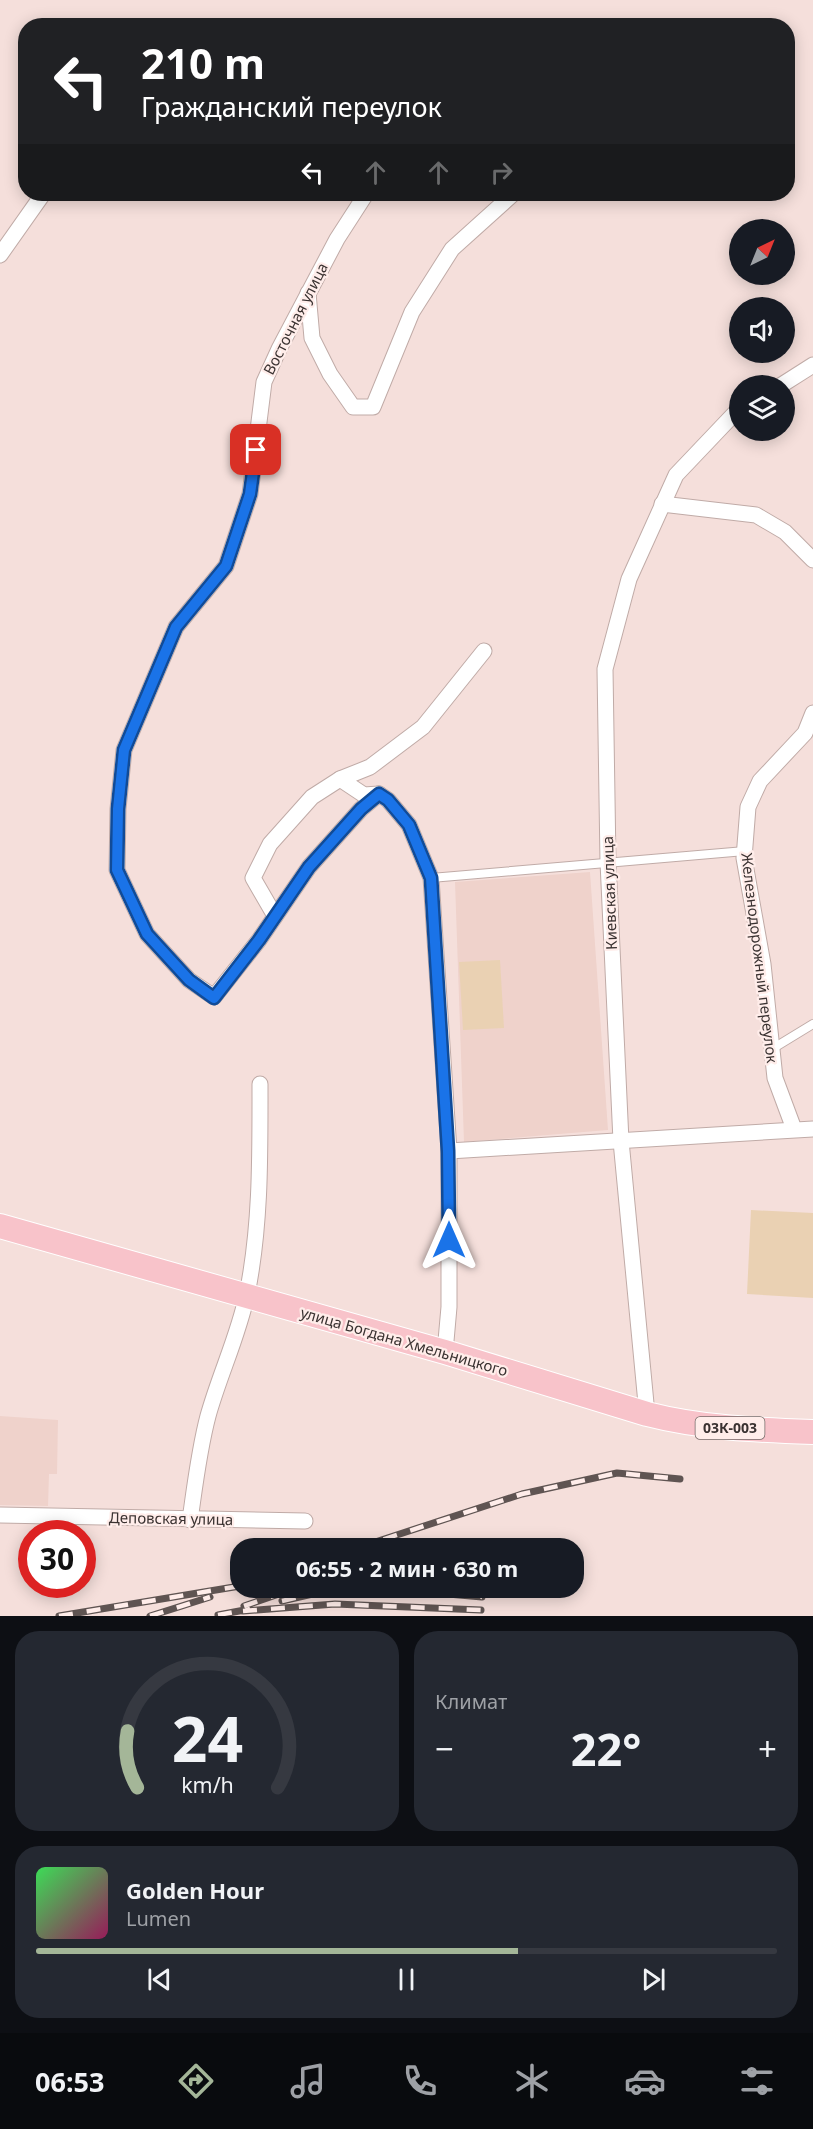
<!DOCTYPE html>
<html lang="ru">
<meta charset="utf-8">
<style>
body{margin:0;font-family:"Noto Sans",sans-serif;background:#242831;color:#f1f3f6;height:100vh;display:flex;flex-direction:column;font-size:22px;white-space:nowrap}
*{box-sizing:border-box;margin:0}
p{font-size:20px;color:#9ea1a6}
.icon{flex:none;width:33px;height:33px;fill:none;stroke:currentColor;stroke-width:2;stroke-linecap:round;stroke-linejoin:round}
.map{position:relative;height:1616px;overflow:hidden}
.panel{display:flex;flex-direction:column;gap:15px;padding:15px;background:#0d0f14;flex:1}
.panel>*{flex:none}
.hud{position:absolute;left:18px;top:18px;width:777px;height:183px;border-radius:24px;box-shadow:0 3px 15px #0003;background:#202124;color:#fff;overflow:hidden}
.needle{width:39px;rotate:43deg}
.buttons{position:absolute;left:729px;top:219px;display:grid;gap:12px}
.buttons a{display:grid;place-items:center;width:66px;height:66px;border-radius:50%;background:#171b24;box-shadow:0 3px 15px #0003;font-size:30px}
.speed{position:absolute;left:18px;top:1520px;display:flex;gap:12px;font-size:30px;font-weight:700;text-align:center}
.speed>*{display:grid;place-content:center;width:78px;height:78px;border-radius:50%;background:#171b24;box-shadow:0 3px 15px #0003;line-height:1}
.speed .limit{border:9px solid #d22;background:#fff;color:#111}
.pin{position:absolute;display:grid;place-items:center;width:51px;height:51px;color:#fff;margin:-26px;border-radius:12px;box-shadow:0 3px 9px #0006}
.me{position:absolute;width:66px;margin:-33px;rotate:0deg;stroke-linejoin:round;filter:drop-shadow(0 0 4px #0008)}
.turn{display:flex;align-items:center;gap:21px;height:126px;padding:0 24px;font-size:27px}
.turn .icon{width:78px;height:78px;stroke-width:2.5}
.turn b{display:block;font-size:42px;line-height:51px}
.lanes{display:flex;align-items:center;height:57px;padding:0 24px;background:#0003;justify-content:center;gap:30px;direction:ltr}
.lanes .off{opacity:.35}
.big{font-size:45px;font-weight:700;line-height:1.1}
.panel .tile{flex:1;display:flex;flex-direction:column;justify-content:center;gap:9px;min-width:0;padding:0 21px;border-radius:24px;background:#242831}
.panel .dial{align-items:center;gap:0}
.dial svg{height:156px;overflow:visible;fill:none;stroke:#363941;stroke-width:7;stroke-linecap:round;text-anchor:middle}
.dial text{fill:#f1f3f6;stroke:none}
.song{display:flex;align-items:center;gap:18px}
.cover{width:72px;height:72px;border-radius:9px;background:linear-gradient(135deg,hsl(130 70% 55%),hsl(330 70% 35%))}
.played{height:6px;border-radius:3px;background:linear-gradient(90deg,#a4b698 65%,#363941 65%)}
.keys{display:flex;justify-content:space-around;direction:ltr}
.heat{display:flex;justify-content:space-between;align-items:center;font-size:33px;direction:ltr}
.panel .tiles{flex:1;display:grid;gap:15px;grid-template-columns:1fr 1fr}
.tile:last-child{grid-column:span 2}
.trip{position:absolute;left:230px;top:1538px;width:354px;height:60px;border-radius:24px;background:#171b24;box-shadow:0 3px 15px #0003;font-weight:700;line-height:60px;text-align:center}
.tab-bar{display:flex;height:96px;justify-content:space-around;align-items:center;background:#090b0e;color:#9ea1a6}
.tab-bar .icon{width:42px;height:42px}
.tab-bar .active{color:#a4b698}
.tab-bar b{font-size:27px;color:#f1f3f6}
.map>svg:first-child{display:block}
.built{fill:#efd2cb}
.green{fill:#ead1b3}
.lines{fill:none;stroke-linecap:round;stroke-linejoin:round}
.service-casing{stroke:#c0aba7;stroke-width:10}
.minor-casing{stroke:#c0aba7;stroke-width:17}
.primary-casing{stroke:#fff;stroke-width:26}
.service{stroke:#fff;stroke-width:8}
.minor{stroke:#fff;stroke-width:15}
.primary{stroke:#f8c3ca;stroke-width:24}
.rail-casing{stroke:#5f5452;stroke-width:7}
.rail{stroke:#ffedea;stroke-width:4.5;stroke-dasharray:14;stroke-linecap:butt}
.route-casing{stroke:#114b97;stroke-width:15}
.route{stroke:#1a73e8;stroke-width:10}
.labels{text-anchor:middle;stroke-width:4.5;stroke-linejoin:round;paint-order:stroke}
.shield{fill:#ffedea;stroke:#756a68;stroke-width:1.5}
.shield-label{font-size:14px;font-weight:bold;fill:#3a3231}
.street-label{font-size:15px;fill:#3a3231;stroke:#ffedea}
</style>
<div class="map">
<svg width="813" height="1616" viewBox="0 0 813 1616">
<rect width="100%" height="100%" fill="#f5dfdb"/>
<g class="built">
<path d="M 590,872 L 608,1130 L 464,1142 L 455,882 Z"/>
<path d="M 0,1416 L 58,1420 L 57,1474 L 49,1474 L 48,1506 L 0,1505 Z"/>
</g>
<g class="green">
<path d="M 500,960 L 504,1028 L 463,1030 L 459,962 Z"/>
<path d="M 751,1210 L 813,1213 L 813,1298 L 747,1294 Z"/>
</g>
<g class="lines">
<defs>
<g id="service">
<path d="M 431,878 L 745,851"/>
<path d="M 772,1049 L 813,1024"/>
</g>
<g id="minor">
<path d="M 366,194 L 337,239 L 279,349 L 264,382 L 250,494 L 226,566 L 176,627 L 124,750 L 118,809 L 117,870 L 147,934 L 189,980 L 214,997 L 259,940 L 309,867 L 361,809 L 379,794 L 388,800 L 409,825 L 431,878 L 449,1151 L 449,1307 L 445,1352"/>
<path d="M 0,255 L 43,194"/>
<path d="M 308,293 L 312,338 L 330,374 L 353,407 L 373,407 L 412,312 L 452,249 L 513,194"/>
<path d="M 780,386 L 813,365"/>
<path d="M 662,504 L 756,515 L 785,532 L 813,560"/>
<path d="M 379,794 L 364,795 L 340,779 L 370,767 L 423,727 L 484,651"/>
<path d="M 275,916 L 253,878 L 270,844 L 312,797 L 340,779"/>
<path d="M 794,1129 L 775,1078 L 763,964 L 744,858 L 748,807 L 760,781 L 805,733 L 813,713"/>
<path d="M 449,1151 L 813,1129"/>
<path d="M 647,1414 L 621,1141 L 608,862 L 605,669 L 629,579 L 676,475 L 734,414 L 740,410"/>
<path d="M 0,1515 L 305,1521"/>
<path d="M 190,1520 C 195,1485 199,1450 208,1416 C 219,1376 239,1334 247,1294 C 261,1225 260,1154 260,1084"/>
</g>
<path id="primary" d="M 0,1226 L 445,1352 L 647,1414 C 701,1428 757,1430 813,1432"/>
</defs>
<use href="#service" class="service-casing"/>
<use href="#minor" class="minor-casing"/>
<use href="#primary" class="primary-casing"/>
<use href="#service" class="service"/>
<use href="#minor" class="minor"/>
<use href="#primary" class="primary"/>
<defs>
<g id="rail">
<path d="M 357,1548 L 522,1494 L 617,1473 L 680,1479"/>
<path d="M 369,1587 L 482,1597"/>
<path d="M 282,1601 L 343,1587"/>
<path d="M 244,1606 L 299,1587"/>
<path d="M 243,1611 L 335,1604 L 481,1610"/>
<path d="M 218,1615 L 250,1609"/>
<path d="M 59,1616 L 240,1586"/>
<path d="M 150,1616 L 210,1597"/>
</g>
</defs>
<use href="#rail" class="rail-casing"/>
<use href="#rail" class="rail"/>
</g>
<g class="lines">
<defs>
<path id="route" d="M 256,450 L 250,494 L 226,566 L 176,627 L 124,750 L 118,809 L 117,870 L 147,934 L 189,980 L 214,998 L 259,940 L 309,867 L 361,809 L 379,794 L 388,800 L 409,825 L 431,878 L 448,1151 L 449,1240"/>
</defs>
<use href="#route" class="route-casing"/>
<use href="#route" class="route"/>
</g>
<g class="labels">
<rect class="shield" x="695.5" y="1417" width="69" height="22" rx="4.5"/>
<g class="shield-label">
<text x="730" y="1433">03К-003</text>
</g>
<g class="street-label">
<text transform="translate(296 319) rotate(-63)" y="5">Восточная улица</text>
<text transform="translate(610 893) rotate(-92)" y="5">Киевская улица</text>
<text transform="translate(759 958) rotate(83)" y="5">Железнодорожный переулок</text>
<text transform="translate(404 1342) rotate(16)" y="5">улица Богдана Хмельницкого</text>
<text transform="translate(171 1519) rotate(1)" y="5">Деповская улица</text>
</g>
</g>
</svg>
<div class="buttons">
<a><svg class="needle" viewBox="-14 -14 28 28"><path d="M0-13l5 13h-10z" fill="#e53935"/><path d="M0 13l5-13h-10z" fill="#9ea1a6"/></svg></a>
<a><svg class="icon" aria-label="sound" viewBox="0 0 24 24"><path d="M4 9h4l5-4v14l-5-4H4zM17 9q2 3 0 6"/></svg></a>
<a><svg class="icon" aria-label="layers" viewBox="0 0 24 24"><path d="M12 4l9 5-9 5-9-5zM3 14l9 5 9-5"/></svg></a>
</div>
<div class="speed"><div class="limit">30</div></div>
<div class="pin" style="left:256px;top:450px;background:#d93025"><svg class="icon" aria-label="arrive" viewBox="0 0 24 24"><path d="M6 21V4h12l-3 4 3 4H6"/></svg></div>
<svg class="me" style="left:449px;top:1240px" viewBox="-20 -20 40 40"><path d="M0-17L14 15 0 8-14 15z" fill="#1a73e8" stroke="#fff" stroke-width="4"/></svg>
<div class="trip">06:55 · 2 мин · 630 m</div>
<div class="hud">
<div class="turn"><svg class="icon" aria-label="left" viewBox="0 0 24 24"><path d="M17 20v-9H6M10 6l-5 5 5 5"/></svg><div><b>210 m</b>Гражданский переулок</div></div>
<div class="lanes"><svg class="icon" aria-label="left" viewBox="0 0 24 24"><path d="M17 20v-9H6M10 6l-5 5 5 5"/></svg><svg class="icon off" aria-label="ahead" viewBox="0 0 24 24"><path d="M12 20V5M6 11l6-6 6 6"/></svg><svg class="icon off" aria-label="ahead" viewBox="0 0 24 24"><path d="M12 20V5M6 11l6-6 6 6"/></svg><svg class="icon off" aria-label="right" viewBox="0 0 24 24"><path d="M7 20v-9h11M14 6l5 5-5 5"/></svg></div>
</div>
</div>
<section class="panel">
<div class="tiles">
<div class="tile dial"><svg viewBox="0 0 100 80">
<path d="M14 69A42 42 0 1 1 86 69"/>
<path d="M14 69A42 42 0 0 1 9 40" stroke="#a4b698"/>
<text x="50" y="56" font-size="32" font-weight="700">24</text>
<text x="50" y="72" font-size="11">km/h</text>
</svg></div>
<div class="tile"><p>Климат</p>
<div class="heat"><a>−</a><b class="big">22°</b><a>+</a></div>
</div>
<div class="tile">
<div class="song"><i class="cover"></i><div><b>Golden Hour</b><p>Lumen</p></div></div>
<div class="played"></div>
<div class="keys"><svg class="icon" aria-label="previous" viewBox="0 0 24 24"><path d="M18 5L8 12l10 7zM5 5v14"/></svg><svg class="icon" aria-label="pause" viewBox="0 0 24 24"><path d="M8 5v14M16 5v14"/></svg><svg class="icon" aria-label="next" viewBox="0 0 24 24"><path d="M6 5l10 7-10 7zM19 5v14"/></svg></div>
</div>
</div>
</section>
<nav class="tab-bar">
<b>06:53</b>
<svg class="icon active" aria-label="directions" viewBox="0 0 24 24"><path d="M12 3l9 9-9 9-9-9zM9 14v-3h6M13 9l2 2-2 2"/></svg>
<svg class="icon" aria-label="music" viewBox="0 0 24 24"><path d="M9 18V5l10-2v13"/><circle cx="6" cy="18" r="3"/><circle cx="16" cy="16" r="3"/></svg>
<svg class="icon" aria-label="phone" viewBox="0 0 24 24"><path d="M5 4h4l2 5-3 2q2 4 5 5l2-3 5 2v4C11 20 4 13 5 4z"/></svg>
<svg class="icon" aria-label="climate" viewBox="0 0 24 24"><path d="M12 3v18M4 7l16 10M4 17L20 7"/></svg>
<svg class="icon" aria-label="car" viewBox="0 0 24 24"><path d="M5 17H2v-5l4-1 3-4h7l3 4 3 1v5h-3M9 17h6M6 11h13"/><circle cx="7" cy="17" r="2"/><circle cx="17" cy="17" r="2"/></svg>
<svg class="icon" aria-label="filters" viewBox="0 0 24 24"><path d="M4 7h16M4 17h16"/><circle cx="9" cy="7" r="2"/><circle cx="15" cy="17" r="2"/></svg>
</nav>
